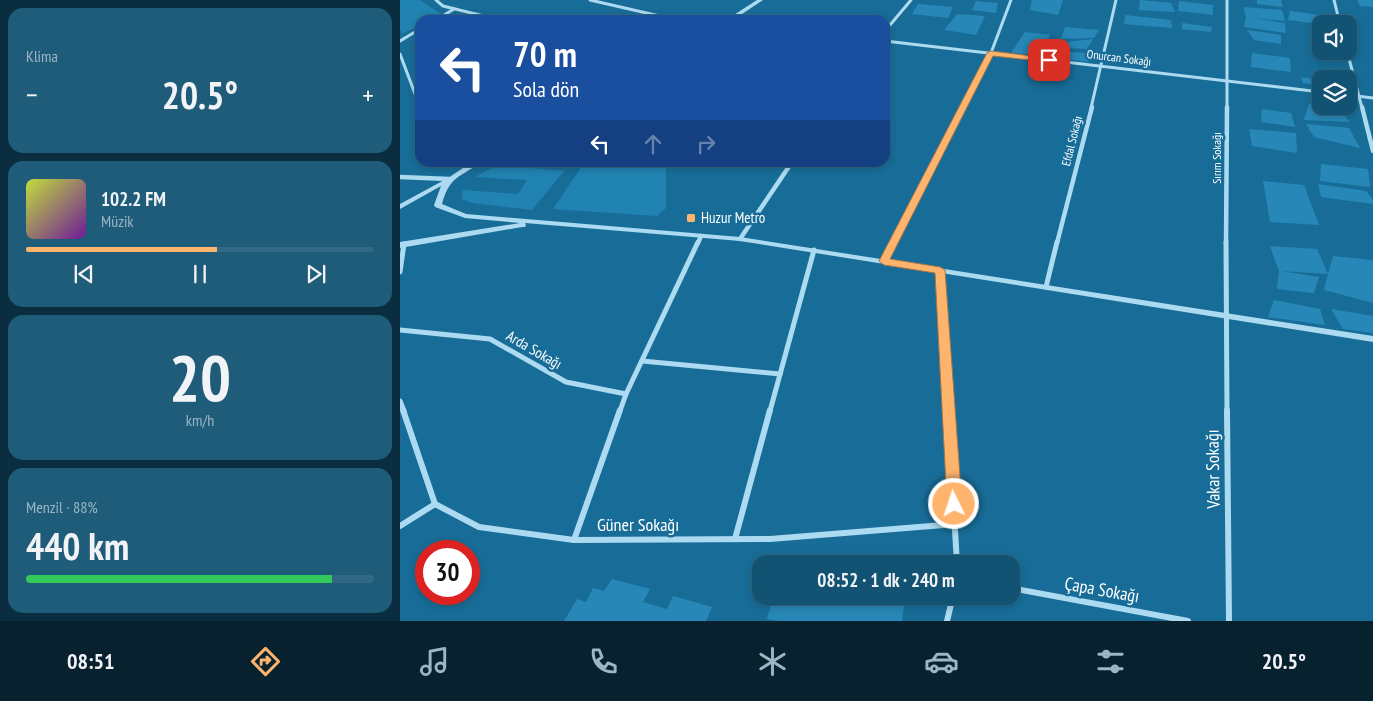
<!DOCTYPE html>
<html lang="tr">
<meta charset="utf-8">
<style>
body{margin:0;font-family:"PT Sans Narrow",sans-serif;background:#1f5c7a;color:#f1f3f6;height:100vh;display:flex;flex-direction:column;font-size:19px;white-space:nowrap}
*{box-sizing:border-box;margin:0}
p{font-size:16px;color:#9cb6c4}
.icon{flex:none;width:28px;height:28px;fill:none;stroke:currentColor;stroke-width:2;stroke-linecap:round;stroke-linejoin:round}
.map{position:relative;flex:1;overflow:hidden}
.sheet{display:flex;flex-direction:column;gap:8px;padding:8px;background:#0a2d3f;width:400px}
.sheet>*{flex:none}
.banner{position:absolute;left:15px;top:15px;width:475px;height:152px;border-radius:15px;box-shadow:0 2px 8px #0003,0 0 0 1px #316984;background:#1a4fa0;color:#fff;overflow:hidden}
.fabs{position:absolute;left:912px;top:15px;display:grid;gap:10px}
.fabs a{display:grid;place-items:center;width:45px;height:45px;border-radius:10px;background:#125272;box-shadow:0 2px 8px #0003,0 0 0 1px #316984;font-size:25px}
.speed{position:absolute;left:15px;top:540px;display:flex;gap:10px;font-size:25px;font-weight:700;text-align:center}
.speed>*{display:grid;place-content:center;width:65px;height:65px;border-radius:50%;background:#125272;box-shadow:0 2px 8px #0003,0 0 0 1px #316984;line-height:1}
.speed .limit{border:8px solid #d22;background:#fff;color:#111}
.pin{position:absolute;display:grid;place-items:center;width:42px;height:42px;color:#fff;margin:-21px;border-radius:10px;box-shadow:0 2px 8px #0006}
.me{position:absolute;width:55px;margin:-28px;rotate:356deg;stroke-linejoin:round;filter:drop-shadow(0 0 4px #0008)}
.turn{display:flex;align-items:center;gap:18px;height:105px;padding:0 15px;font-size:22px}
.turn .icon{width:65px;height:65px;stroke-width:2.5}
.turn b{display:block;font-size:35px;line-height:42px}
.lanes{display:flex;align-items:center;height:48px;padding:0 15px;background:#0003;justify-content:center;gap:25px;direction:ltr}
.lanes .off{opacity:.35}
.big{font-size:38px;font-weight:700;line-height:1.1}
.sheet .widget{flex:1;display:flex;flex-direction:column;justify-content:center;gap:8px;min-width:0;padding:0 18px;border-radius:15px;background:#1f5c7a}
.sheet .dial{align-items:center;gap:0}
.dial b{font-size:65px;line-height:1}
.song{display:flex;align-items:center;gap:15px}
.cover{width:60px;height:60px;border-radius:8px;background:linear-gradient(135deg,hsl(70 70% 55%),hsl(280 70% 35%))}
.played{height:5px;border-radius:2px;background:linear-gradient(90deg,#ffb46d 55%,#316984 55%)}
.keys{display:flex;justify-content:space-around;direction:ltr}
.heat{display:flex;justify-content:space-between;align-items:center;font-size:28px;direction:ltr}
.charge{height:8px;border-radius:4px;background:linear-gradient(90deg,#34c759 88%,#316984 0)}
.trip{position:absolute;left:352px;top:555px;width:268px;height:50px;border-radius:15px;background:#125272;box-shadow:0 2px 8px #0003,0 0 0 1px #316984;font-weight:700;line-height:50px;text-align:center}
.tab-bar{display:flex;height:80px;justify-content:space-around;align-items:center;background:#07212e;color:#9cb6c4}
.tab-bar .icon{width:35px;height:35px}
.tab-bar .selected{color:#ffb46d}
.tab-bar b{font-size:22px;color:#f1f3f6}
main{display:flex;flex:1;min-height:0}
.map>svg:first-child{display:block}
.green{fill:#2183b2}
.building{fill:#2788b7}
.lines{fill:none;stroke-linecap:round;stroke-linejoin:round}
.minor-far3{stroke:#acdbf1;stroke-width:3}
.minor-far2{stroke:#acdbf1;stroke-width:4.5}
.minor-far1{stroke:#acdbf1;stroke-width:5}
.minor{stroke:#acdbf1;stroke-width:6}
.tertiary{fill:#acdbf1;fill-rule:evenodd}
.route{fill:#ffb46d;stroke:#a67547}
.poi-dot{fill:#ffb46d;stroke:#186d98;stroke-width:2}
.labels{text-anchor:middle;stroke-width:5;stroke-linejoin:round;paint-order:stroke}
.far-street-label{font-size:12px;fill:#fff;stroke:#186d98}
.poi-label{font-size:15px;fill:#fff;stroke:#186d98;text-anchor:start}
.street-label{font-size:15px;fill:#fff;stroke:#186d98}
.near-street-label{font-size:18px;fill:#fff;stroke:#186d98}
</style>
<main>
<section class="sheet">
<div class="widget"><p>Klima</p>
<div class="heat"><a>−</a><b class="big">20.5°</b><a>+</a></div>
</div>
<div class="widget">
<div class="song"><i class="cover"></i><div><b>102.2 FM</b><p>Müzik</p></div></div>
<div class="played"></div>
<div class="keys"><svg class="icon" aria-label="previous" viewBox="0 0 24 24"><path d="M18 5L8 12l10 7zM5 5v14"/></svg><svg class="icon" aria-label="pause" viewBox="0 0 24 24"><path d="M8 5v14M16 5v14"/></svg><svg class="icon" aria-label="next" viewBox="0 0 24 24"><path d="M6 5l10 7-10 7zM19 5v14"/></svg></div>
</div>
<div class="widget dial"><b>20</b><p>km/h</p></div>
<div class="widget"><p>Menzil · 88%</p><b class="big">440 km</b><div class="charge"></div></div>
</section>
<div class="map">
<svg width="973" height="621" viewBox="0 0 973 621">
<rect width="100%" height="100%" fill="#186d98"/>
<g class="green">
<path d="M 0,0 L 20,0 L 41,14 L 30,20 L 20,20 L 20,25 L 2,34 L 0,28 Z"/>
<path d="M 184,163 L 266,163 L 266,208 L 257,216 L 153,209 Z"/>
<path d="M 98,165 L 164,171 L 132,210 L 73,203 L 62,199 L 63,190 L 118,194 L 127,180 L 75,177 Z"/>
</g>
<g class="building">
<path d="M 632,0 L 663,0 L 658,15 L 630,10 Z"/>
<path d="M 740,0 L 771,3 L 775,12 L 739,10 Z"/>
<path d="M 857,0 L 881,0 L 883,7 L 857,4 Z"/>
<path d="M 957,0 L 973,0 L 973,7 L 960,6 Z"/>
<path d="M 576,1 L 598,3 L 596,13 L 572,10 Z"/>
<path d="M 779,1 L 813,5 L 813,15 L 778,11 Z"/>
<path d="M 518,4 L 553,7 L 548,18 L 512,14 Z"/>
<path d="M 843,7 L 882,10 L 885,21 L 853,18 L 885,23 L 886,33 L 844,27 L 846,17 Z"/>
<path d="M 890,11 L 920,15 L 919,24 L 888,20 Z"/>
<path d="M 557,14 L 585,16 L 576,35 L 544,30 Z"/>
<path d="M 725,15 L 771,20 L 772,28 L 724,24 Z"/>
<path d="M 782,23 L 812,27 L 811,32 L 782,29 Z"/>
<path d="M 665,27 L 699,30 L 694,38 L 661,39 Z"/>
<path d="M 847,30 L 881,35 L 881,44 L 854,40 Z"/>
<path d="M 625,32 L 650,35 L 642,55 L 611,53 Z"/>
<path d="M 693,39 L 687,49 L 664,48 L 667,42 Z"/>
<path d="M 665,52 L 689,53 L 688,62 L 664,59 Z"/>
<path d="M 852,53 L 890,58 L 891,72 L 851,67 Z"/>
<path d="M 901,77 L 921,80 L 921,86 L 903,83 Z"/>
<path d="M 909,104 L 938,108 L 950,122 L 904,120 Z"/>
<path d="M 862,109 L 891,113 L 895,127 L 861,122 Z"/>
<path d="M 906,124 L 949,128 L 960,148 L 914,137 Z"/>
<path d="M 849,129 L 896,133 L 897,153 L 852,146 Z"/>
<path d="M 921,164 L 968,169 L 970,187 L 920,181 Z"/>
<path d="M 863,181 L 904,185 L 919,225 L 870,222 Z"/>
<path d="M 918,184 L 966,191 L 973,200 L 973,204 L 921,197 Z"/>
<path d="M 870,246 L 917,249 L 928,274 L 933,256 L 973,260 L 973,303 L 924,290 L 928,274 L 881,271 L 919,277 L 914,293 L 877,289 L 879,271 Z"/>
<path d="M 874,300 L 920,309 L 925,325 L 868,317 Z"/>
<path d="M 931,309 L 973,316 L 973,333 L 943,329 Z"/>
<path d="M 212,579 L 250,589 L 243,602 L 267,609 L 273,596 L 312,607 L 306,621 L 164,621 L 177,599 L 186,602 L 193,588 L 204,591 Z"/>
<path d="M 373,596 L 499,596 L 505,597 L 502,621 L 379,621 L 367,619 Z"/>
</g>
<g class="lines">
<g class="minor-far3">
<path d="M 36,0 L 43,6 L 100,20"/>
<path d="M 190,0 L 277,20"/>
<path d="M 934,0 L 940,24"/>
<path d="M 36,20 L 54,9"/>
<path d="M 485,31 L 511,0"/>
<path d="M 0,41 L 20,29"/>
<path d="M 485,41 L 921,92"/>
<path d="M 947,51 L 962,108"/>
<path d="M 0,54 L 20,107"/>
<path d="M 949,95 L 973,98"/>
<path d="M 562,108 L 591,53 L 611,0"/>
<path d="M 691,108 L 716,0"/>
<path d="M 827,108 L 827,0"/>
</g>
<g class="minor-far2">
<path d="M 962,107 L 973,151"/>
<path d="M 0,177 L 49,179"/>
<path d="M 340,239 L 392,162"/>
<path d="M 298,243 L 301,236"/>
<path d="M 493,243 L 563,107"/>
<path d="M 657,243 L 692,107"/>
<path d="M 826,243 L 827,107"/>
</g>
<g class="minor-far1">
<path d="M 826,242 L 827,411"/>
<path d="M 484,261 L 494,242"/>
<path d="M 540,270 L 548,411"/>
<path d="M 0,272 L 4,244"/>
<path d="M 646,287 L 657,242"/>
<path d="M 0,330 L 90,339 L 166,382 L 226,394 L 220,411"/>
<path d="M 242,361 L 380,374"/>
<path d="M 226,394 L 298,242"/>
<path d="M 0,401 L 4,411"/>
<path d="M 370,411 L 414,250"/>
</g>
<g class="minor">
<path d="M 3,410 L 35,504 L 79,527 L 174,540 L 370,539 L 556,524"/>
<path d="M 548,410 L 557,564"/>
<path d="M 827,410 L 829,621"/>
<path d="M 0,526 L 35,504"/>
<path d="M 335,539 L 370,410"/>
<path d="M 174,540 L 220,410"/>
<path d="M 611,588 L 788,621"/>
<path d="M 547,621 L 553,596"/>
</g>
<g class="tertiary">
<path d="M 357,0 L 363,0 L 333,20 L 326,20 Z"/>
<path d="M 72,162 L 81,162 C 60,178 50,175 42,204 L 66,214 L 340,237 L 973,336 L 973,342 L 340,241 L 125,223 L 126,225 L 125,227 L 122,227 L 0,248 L 0,242 L 120,223 L 65,218 L 35,207 L 34,205 L 41,186 L 0,209 L 0,204 L 48,178 Z"/>
</g>
</g>
<path class="route" d="M 591,51 L 649,58 L 653,60 L 649,62 L 593,56 L 490,259 L 540,267 L 545,270 L 562,504 L 560,509 L 554,510 L 549,509 L 547,504 L 535,273 L 484,265 L 479,261 L 587,53 Z"/>
<rect class="poi-dot" x="286" y="213" width="10" height="10" rx="2.5"/>
<g class="labels">
<g class="far-street-label">
<text transform="translate(719 58) rotate(7)" y="4">Onurcan Sokağı</text>
<text transform="translate(672 141) rotate(-76)" y="4">Efdal Sokağı</text>
<text transform="translate(817 158) rotate(-90)" y="4">Sırım Sokağı</text>
</g>
<g class="poi-label">
<text x="301" y="223">Huzur Metro</text>
</g>
<g class="street-label">
<text transform="translate(134 350) rotate(30)" y="5">Arda Sokağı</text>
</g>
<g class="near-street-label">
<text transform="translate(813 469) rotate(-91)" y="6">Vakar Sokağı</text>
<text x="238" y="531">Güner Sokağı</text>
<text transform="translate(702 590) rotate(10)" y="6">Çapa Sokağı</text>
</g>
</g>
</svg>
<div class="fabs">
<a><svg class="icon" aria-label="sound" viewBox="0 0 24 24"><path d="M4 9h4l5-4v14l-5-4H4zM17 9q2 3 0 6"/></svg></a>
<a><svg class="icon" aria-label="layers" viewBox="0 0 24 24"><path d="M12 4l9 5-9 5-9-5zM3 14l9 5 9-5"/></svg></a>
</div>
<div class="speed"><div class="limit">30</div></div>
<div class="pin" style="left:649px;top:60px;background:#d93025"><svg class="icon" aria-label="arrive" viewBox="0 0 24 24"><path d="M6 21V4h12l-3 4 3 4H6"/></svg></div>
<svg class="me" style="left:554px;top:504px" viewBox="-20 -20 40 40"><circle r="17" fill="#ffb46d" stroke="#fff" stroke-width="3"/><path d="M0-11L8 9 0 5-8 9z" fill="#fff"/></svg>
<div class="trip">08:52 · 1 dk · 240 m</div>
<div class="banner">
<div class="turn"><svg class="icon" aria-label="left" viewBox="0 0 24 24"><path d="M17 20v-9H6M10 6l-5 5 5 5"/></svg><div><b>70 m</b>Sola dön</div></div>
<div class="lanes"><svg class="icon" aria-label="left" viewBox="0 0 24 24"><path d="M17 20v-9H6M10 6l-5 5 5 5"/></svg><svg class="icon off" aria-label="ahead" viewBox="0 0 24 24"><path d="M12 20V5M6 11l6-6 6 6"/></svg><svg class="icon off" aria-label="right" viewBox="0 0 24 24"><path d="M7 20v-9h11M14 6l5 5-5 5"/></svg></div>
</div>
</div>
</main>
<nav class="tab-bar">
<b>08:51</b>
<svg class="icon selected" aria-label="directions" viewBox="0 0 24 24"><path d="M12 3l9 9-9 9-9-9zM9 14v-3h6M13 9l2 2-2 2"/></svg>
<svg class="icon" aria-label="music" viewBox="0 0 24 24"><path d="M9 18V5l10-2v13"/><circle cx="6" cy="18" r="3"/><circle cx="16" cy="16" r="3"/></svg>
<svg class="icon" aria-label="phone" viewBox="0 0 24 24"><path d="M5 4h4l2 5-3 2q2 4 5 5l2-3 5 2v4C11 20 4 13 5 4z"/></svg>
<svg class="icon" aria-label="climate" viewBox="0 0 24 24"><path d="M12 3v18M4 7l16 10M4 17L20 7"/></svg>
<svg class="icon" aria-label="car" viewBox="0 0 24 24"><path d="M5 17H2v-5l4-1 3-4h7l3 4 3 1v5h-3M9 17h6M6 11h13"/><circle cx="7" cy="17" r="2"/><circle cx="17" cy="17" r="2"/></svg>
<svg class="icon" aria-label="filters" viewBox="0 0 24 24"><path d="M4 7h16M4 17h16"/><circle cx="9" cy="7" r="2"/><circle cx="15" cy="17" r="2"/></svg>
<b>20.5°</b>
</nav>
